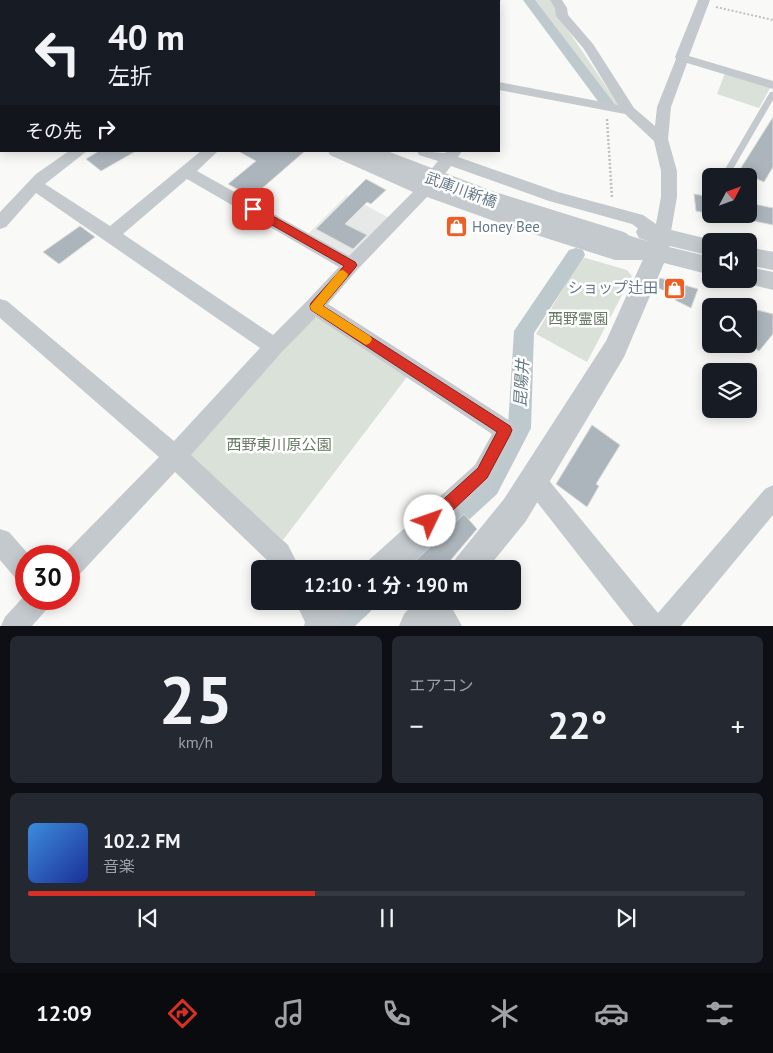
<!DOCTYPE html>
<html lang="ja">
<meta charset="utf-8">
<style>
body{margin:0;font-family:"PT Sans","Noto Sans JP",sans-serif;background:#242831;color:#f1f3f6;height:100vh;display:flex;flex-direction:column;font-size:19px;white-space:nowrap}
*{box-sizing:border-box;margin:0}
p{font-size:16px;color:#9ea1a6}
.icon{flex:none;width:28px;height:28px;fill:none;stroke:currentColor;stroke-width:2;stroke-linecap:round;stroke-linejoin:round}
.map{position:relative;height:626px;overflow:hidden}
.sheet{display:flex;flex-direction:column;gap:10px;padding:10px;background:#0d0f14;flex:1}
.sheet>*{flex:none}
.banner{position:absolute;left:0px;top:0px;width:500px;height:152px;box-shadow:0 2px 12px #0003;background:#171b24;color:#f1f3f6;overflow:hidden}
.needle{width:32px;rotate:49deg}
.tools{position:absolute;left:702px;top:168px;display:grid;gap:10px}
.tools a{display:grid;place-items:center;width:55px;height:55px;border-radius:8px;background:#171b24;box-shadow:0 2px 12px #0003;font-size:25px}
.speed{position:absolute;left:15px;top:545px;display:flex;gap:10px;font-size:25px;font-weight:700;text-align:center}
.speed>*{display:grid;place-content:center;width:65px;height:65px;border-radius:50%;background:#171b24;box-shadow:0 2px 12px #0003;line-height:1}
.speed .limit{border:8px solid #d22;background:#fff;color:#111}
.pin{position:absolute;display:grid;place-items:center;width:42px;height:42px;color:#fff;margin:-21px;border-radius:10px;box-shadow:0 2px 8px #0006}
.me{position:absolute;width:55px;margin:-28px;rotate:48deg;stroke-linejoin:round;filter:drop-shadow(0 0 4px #0008)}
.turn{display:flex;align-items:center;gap:18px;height:105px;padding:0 25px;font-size:22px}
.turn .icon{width:65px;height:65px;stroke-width:2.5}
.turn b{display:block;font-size:35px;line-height:42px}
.then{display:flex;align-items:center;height:48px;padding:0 25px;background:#0003;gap:10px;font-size:19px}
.big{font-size:38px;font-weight:700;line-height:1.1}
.sheet .widget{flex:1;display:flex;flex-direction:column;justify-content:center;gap:8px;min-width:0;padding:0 18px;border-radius:8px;background:#242831}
.sheet .dial{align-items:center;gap:0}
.dial b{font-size:65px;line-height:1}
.song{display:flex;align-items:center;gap:15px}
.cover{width:60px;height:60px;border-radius:8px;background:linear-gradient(135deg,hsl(210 70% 55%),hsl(230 70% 35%))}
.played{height:5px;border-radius:2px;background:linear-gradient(90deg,#d93025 40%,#363941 40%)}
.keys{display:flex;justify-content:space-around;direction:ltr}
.heat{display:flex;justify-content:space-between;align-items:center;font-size:28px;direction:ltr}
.sheet .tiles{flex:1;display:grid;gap:10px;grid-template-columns:1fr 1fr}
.widget:last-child{grid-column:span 2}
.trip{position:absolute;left:251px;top:560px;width:270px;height:50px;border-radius:8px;background:#171b24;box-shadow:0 2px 12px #0003;font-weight:700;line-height:50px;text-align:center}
.dock{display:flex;height:80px;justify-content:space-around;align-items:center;background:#090b0e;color:#9ea1a6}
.dock .icon{width:35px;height:35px}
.dock .selected{color:#d93025}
.dock b{font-size:22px;color:#f1f3f6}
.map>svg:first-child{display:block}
.built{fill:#e7e8e8}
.green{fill:#dae1d8}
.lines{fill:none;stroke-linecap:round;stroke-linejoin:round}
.canal{fill:#bec9ce;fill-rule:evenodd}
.building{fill:#adb5bc;stroke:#dbdbd9}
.path-far1{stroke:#bec1c4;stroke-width:2;stroke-dasharray:2 2;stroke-linecap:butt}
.path{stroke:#bec1c4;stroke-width:2.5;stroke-dasharray:2 2;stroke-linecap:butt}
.service{fill:#c4c9cd;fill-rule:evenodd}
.minor{fill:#c4c9cd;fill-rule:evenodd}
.tertiary{fill:#c4c9cd;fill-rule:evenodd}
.tertiary-bridge{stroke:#c4c9cd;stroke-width:19}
.route{fill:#d93025;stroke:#8d1f18}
.slow{fill:#f59e0b}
.labels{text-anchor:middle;stroke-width:5;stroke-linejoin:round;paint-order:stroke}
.street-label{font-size:15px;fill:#677889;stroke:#fff}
.poi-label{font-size:15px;fill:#677889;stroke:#fff;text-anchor:start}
.park-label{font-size:15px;fill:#667a62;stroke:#fff}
.water-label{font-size:16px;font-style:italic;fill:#637984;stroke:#fff}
</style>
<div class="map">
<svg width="773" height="626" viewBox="0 0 773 626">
<rect width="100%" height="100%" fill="#f9f9f7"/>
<path class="built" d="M 347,195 L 389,218 L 353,256 L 343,258 L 306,236 Z"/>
<g class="green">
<path d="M 527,0 L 554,0 L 557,14 L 618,104 L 614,106 L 605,104 L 576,69 Z"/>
<path d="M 725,73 L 770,88 L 759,108 L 717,94 Z"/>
<path d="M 582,257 L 627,270 L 632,276 L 587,362 L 536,334 Z"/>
<path d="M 322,316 L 410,373 L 283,540 L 189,457 L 188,452 L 314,318 Z"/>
</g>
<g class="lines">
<g class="canal">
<path d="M 523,0 L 535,0 L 613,102 L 615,105 L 613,108 L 603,108 Z"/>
<path d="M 576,248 L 583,250 L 585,255 L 534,333 L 531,428 L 527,436 L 497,494 L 424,561 L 415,565 L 406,561 L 402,552 L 406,543 L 479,476 L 508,426 L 514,331 L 569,250 Z"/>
<path d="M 340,601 L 375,601 L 371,611 L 355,626 L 320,626 L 324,616 Z"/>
</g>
</g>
<g class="building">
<path d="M 773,117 L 773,167 L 764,182 L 739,171 Z"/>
<path d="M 99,151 L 136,151 L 101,171 L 86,159 Z"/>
<path d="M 238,151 L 305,151 L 252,197 L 228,184 L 256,161 Z"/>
<path d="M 366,179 L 386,190 L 371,204 L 367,202 L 345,224 L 367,235 L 353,249 L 316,229 Z"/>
<path d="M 694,194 L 711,197 L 711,214 L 696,211 Z"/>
<path d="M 749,203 L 773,208 L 773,225 L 749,220 Z"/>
<path d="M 80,226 L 95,237 L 59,264 L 43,252 Z"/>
<path d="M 660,278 L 698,289 L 691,308 L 675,300 L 676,296 L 656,287 Z"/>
<path d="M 749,308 L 773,314 L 773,334 L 759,351 L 749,344 Z"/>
<path d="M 592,425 L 620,445 L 596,484 L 599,486 L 587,507 L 556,484 Z"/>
<path d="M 464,514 L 477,529 L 443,569 L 407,569 Z"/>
</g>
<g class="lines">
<path class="path-far1" d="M 716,7 L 773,20"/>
<path class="path" d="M 607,119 L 612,198"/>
<path class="service" d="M 770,92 L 773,92 L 773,100 L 729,176 L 721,176 Z"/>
<g class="minor">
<path d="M 489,0 L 501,0 L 499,3 Z"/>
<path d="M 550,0 L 562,0 L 567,8 L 568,15 L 593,44 L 634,108 L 655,126 L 657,107 L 676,59 L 675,57 L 698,0 L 710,0 L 689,56 L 773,81 L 773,89 L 687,63 L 671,107 L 668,139 L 677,171 L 677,197 L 670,237 L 668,242 L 662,243 L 656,242 L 632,224 L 549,201 L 451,166 L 434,188 L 519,217 L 615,246 L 656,246 L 662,248 L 665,253 L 662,258 L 656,260 L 615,260 L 508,226 L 427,197 L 357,270 L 328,304 L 513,423 L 516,430 L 491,481 L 397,569 L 366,569 L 369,560 L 475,465 L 492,434 L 316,317 L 281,353 L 191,455 L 288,545 L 300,569 L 274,569 L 270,563 L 175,472 L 78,576 L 69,579 L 69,556 L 62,556 L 159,457 L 0,318 L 0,299 L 7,301 L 174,441 L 260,348 L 36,193 L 6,227 L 0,229 L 0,212 L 36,174 L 69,151 L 87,151 L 45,184 L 110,226 L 201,151 L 218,151 L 197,171 L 349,256 L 413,192 L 330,155 L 328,151 L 349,151 L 421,182 L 438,161 L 419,155 L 417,151 L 445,153 L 447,151 L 462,151 L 458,157 L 558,192 L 643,215 L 656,224 L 661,197 L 661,171 L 654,141 L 625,114 L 499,90 L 499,82 L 618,105 L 584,49 L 556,16 L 555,8 ZM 187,179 L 339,267 L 308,300 L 273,335 L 123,234 Z"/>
<rect x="0" y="94" width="1" height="9"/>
<path d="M 1,128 L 1,138 L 0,139 L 0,129 Z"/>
<path d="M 534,469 L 542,472 L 658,613 L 765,489 L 773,485 L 773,515 L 681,626 L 634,626 L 526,488 L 523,480 L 526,472 Z"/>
<path d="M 0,529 L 9,532 L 30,556 L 26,556 L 26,583 L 17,580 L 0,560 Z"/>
<path d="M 26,594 L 26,599 L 52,599 L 48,608 L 32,626 L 1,626 L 5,617 Z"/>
<path d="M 295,601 L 356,601 L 352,610 L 336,626 L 304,626 L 305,622 Z"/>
<path d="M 424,601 L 448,601 L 462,626 L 433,626 L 422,605 Z"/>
</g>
<g class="tertiary">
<path d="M 37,0 L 52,0 L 53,1 L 38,1 Z"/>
<path d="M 62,0 L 78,0 L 79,1 L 63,1 Z"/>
<path d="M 647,224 L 716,241 L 711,241 L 711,256 L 670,246 L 669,247 L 711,257 L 711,275 L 664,263 L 624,357 L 526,521 L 487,569 L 451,569 L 456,558 L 504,499 L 606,341 L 644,257 L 613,247 L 610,241 L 613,235 L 621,233 L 650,242 L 639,238 L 636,232 L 639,226 Z"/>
<path d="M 749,247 L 773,252 L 773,270 L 749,265 Z"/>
<path d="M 749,267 L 773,272 L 773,290 L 741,282 L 739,279 L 749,279 Z"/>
<path d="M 416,601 L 454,601 L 450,613 L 438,626 L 399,626 L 404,614 Z"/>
</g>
<path class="tertiary-bridge" d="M 360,151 L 489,200 L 621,241"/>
</g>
<path class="route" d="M 253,205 L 355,262 L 357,265 L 355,268 L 323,306 L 510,426 L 512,430 L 510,435 L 487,478 L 436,526 L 430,528 L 425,526 L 423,521 L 425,516 L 478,468 L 497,432 L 311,310 L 310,306 L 311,303 L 344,266 L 249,212 L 248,209 Z"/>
<path class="slow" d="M 343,270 L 348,274 L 347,277 L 323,306 L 370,336 L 372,339 L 370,343 L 366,345 L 311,310 L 310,306 L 339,271 Z"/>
<defs>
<symbol id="shop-square" viewBox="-11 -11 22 22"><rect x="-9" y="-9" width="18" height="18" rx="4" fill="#ec5e24" stroke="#fff"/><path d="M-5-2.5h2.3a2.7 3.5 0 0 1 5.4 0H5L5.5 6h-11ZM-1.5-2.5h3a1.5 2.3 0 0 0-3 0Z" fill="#fff"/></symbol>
</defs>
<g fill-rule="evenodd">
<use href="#shop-square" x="444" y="214" width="25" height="25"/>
<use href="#shop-square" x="662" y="276" width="25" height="25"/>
</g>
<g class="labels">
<g class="street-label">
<text transform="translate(461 190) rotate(20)" y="5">武庫川新橋</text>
</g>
<g class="poi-label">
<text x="472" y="232">Honey Bee</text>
<text x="658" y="293" text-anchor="end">ショップ辻田</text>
</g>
<g class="park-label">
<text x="578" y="324">西野霊園</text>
<text x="279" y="450">西野東川原公園</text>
</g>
<g class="water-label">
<text transform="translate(521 383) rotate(-87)" y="6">昆陽井</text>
</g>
</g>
</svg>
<div class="tools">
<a><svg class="needle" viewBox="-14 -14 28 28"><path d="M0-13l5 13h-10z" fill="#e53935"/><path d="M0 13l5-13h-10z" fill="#9ea1a6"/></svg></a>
<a><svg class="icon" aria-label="sound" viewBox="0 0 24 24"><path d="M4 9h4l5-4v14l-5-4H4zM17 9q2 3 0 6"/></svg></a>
<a><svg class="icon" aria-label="search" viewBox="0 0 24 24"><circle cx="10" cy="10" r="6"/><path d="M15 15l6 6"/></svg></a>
<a><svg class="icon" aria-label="layers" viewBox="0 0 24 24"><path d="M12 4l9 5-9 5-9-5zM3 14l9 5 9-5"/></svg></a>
</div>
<div class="speed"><div class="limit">30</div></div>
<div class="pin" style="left:253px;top:209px;background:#d93025"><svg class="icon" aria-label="arrive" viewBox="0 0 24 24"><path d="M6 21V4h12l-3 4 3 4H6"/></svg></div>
<svg class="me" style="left:430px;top:521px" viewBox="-20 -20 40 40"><circle r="19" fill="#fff"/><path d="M0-13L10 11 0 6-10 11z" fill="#d93025"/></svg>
<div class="trip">12:10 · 1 分 · 190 m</div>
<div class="banner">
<div class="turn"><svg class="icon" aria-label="left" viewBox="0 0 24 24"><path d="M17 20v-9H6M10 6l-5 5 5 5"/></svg><div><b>40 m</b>左折</div></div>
<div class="then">その先<svg class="icon" aria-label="right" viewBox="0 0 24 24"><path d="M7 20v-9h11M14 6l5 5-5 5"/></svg></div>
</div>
</div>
<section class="sheet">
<div class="tiles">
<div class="widget dial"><b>25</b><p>km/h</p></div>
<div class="widget"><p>エアコン</p>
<div class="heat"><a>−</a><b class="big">22°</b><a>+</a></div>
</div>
<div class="widget">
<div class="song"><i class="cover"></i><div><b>102.2 FM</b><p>音楽</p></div></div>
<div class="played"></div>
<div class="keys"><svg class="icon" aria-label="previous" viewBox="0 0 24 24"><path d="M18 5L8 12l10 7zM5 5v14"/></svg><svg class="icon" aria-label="pause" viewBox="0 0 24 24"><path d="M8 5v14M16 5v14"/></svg><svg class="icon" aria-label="next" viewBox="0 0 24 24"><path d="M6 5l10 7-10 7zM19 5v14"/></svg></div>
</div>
</div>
</section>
<nav class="dock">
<b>12:09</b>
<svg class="icon selected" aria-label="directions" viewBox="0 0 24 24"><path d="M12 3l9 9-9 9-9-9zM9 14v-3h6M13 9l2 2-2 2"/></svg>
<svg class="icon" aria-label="music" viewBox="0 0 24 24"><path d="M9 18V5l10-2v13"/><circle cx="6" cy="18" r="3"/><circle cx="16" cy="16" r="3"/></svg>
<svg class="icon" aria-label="phone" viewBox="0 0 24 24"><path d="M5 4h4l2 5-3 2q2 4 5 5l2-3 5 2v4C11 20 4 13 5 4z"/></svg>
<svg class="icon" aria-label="climate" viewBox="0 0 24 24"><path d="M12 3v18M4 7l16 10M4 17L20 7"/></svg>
<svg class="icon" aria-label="car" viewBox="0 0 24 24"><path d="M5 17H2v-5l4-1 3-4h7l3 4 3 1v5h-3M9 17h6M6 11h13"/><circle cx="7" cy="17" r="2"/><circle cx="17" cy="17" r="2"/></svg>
<svg class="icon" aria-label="filters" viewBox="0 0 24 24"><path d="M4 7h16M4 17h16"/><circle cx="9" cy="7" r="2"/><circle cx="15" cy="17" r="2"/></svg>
</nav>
